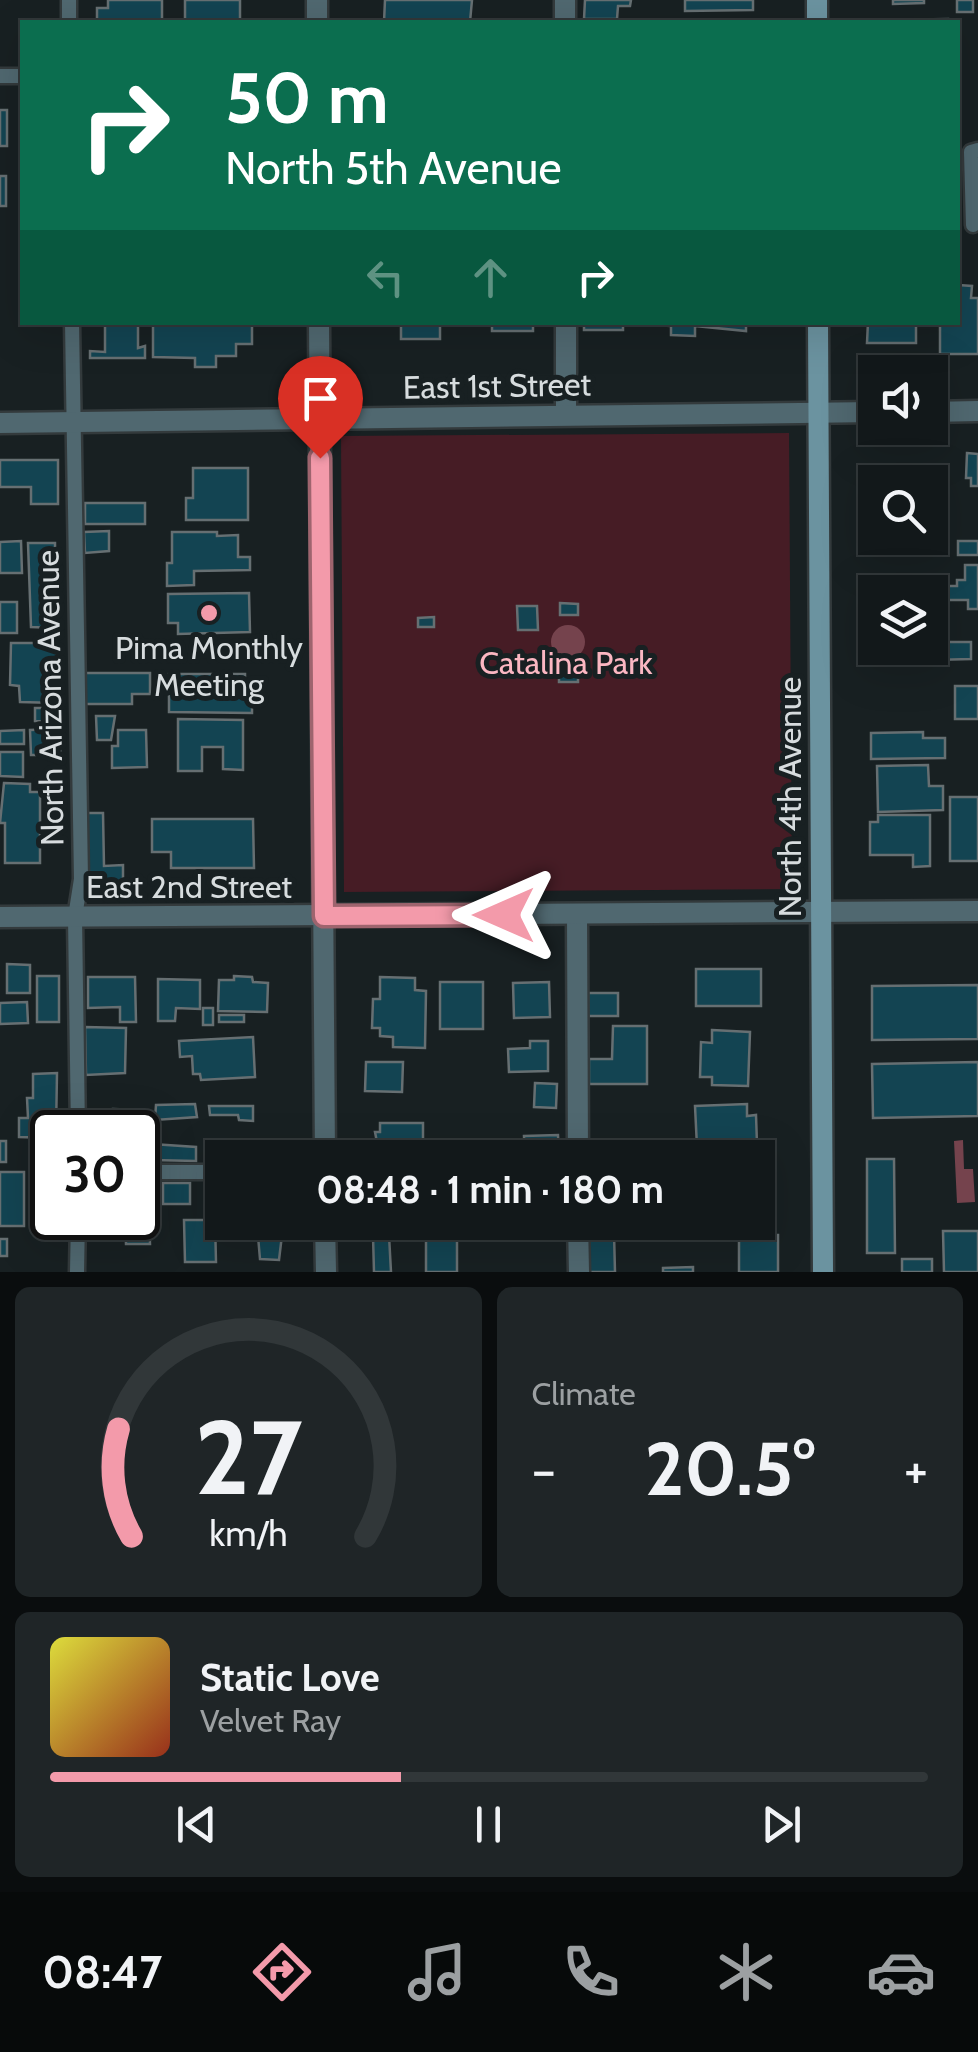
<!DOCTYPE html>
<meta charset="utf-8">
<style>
body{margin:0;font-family:Cabin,sans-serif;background:#1f2527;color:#f1f3f6;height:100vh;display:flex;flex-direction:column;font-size:38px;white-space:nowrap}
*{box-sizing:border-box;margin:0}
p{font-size:32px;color:#9ca0a2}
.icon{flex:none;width:55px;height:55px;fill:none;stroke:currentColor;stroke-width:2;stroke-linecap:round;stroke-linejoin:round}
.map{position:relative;height:1272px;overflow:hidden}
.sheet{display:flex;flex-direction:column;gap:15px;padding:15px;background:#0a0d0e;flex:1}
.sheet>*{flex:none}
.hud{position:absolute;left:20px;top:20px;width:940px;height:305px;border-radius:0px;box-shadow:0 10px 40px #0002,0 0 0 2px #313739;background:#0b6e4f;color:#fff;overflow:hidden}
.buttons{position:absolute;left:858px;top:355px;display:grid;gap:20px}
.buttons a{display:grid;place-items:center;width:90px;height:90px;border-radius:0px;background:#12181a;box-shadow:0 10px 40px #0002,0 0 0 2px #313739;font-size:50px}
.speed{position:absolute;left:30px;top:1110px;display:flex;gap:20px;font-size:50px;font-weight:700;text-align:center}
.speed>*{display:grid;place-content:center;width:130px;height:130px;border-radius:50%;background:#12181a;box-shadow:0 10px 40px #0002,0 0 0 2px #313739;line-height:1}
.speed .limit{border:5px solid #111;border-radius:15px;background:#fff;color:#111}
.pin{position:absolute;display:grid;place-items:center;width:85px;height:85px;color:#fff;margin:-102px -42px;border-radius:50% 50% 50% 0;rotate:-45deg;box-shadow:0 0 10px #0007}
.pin .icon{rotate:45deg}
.me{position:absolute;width:110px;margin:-55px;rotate:270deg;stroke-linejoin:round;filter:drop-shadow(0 0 8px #0008)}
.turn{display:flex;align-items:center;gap:35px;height:210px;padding:0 40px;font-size:45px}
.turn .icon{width:130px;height:130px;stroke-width:2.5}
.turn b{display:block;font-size:70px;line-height:85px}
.lanes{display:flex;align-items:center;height:95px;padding:0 40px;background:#0003;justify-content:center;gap:50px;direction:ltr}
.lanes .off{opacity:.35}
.big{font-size:75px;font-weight:700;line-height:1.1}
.sheet .tile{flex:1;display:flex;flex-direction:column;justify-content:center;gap:15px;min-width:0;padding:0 35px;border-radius:15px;background:#1f2527}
.sheet .dial{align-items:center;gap:0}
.dial svg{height:260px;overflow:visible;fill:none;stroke:#313739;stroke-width:7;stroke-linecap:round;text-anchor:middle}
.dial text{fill:#f1f3f6;stroke:none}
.song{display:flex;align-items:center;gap:30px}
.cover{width:120px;height:120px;border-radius:15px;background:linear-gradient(135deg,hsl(60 70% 55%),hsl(10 70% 35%))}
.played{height:10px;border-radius:5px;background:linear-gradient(90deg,#f39aaa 40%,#313739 40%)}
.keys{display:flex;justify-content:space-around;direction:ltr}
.heat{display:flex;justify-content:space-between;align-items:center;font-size:55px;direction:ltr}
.sheet .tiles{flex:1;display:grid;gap:15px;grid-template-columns:1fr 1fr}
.tile:last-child{grid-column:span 2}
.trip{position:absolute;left:205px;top:1140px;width:570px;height:100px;border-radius:0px;background:#12181a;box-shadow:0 10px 40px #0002,0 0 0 2px #313739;font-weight:700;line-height:100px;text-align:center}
.menu{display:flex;height:160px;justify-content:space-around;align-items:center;background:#070a0a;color:#9ca0a2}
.menu .icon{width:70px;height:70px}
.menu .current{color:#f39aaa}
.menu b{font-size:45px;color:#f1f3f6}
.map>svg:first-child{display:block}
.green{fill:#461c25}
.water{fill:#75434d}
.building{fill:#134452;stroke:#666f72;stroke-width:2.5}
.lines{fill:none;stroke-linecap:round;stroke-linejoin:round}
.lane-casing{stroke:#333a3c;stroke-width:19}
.street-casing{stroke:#333a3c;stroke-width:25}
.secondary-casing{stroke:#333a3c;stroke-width:25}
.lane{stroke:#506870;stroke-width:14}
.street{stroke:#506870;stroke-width:20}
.secondary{stroke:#6b93a0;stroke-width:20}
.route-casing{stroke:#9e646e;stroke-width:25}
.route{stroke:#f39aaa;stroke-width:18}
.poi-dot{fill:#f39aaa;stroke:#182022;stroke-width:4}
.labels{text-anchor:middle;stroke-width:10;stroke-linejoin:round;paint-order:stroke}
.street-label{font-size:32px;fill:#d7dcde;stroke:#182022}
.poi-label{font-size:32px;fill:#d7dcde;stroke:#182022}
.park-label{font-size:32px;fill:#fbb7c2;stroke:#182022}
</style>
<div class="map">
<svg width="978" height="1272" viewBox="0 0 978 1272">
<rect width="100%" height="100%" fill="#182022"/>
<path class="green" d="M 789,433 L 792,889 L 344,892 L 341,436 Z"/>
<g class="water">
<circle cx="568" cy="642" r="17"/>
<path d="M 963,1140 L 964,1169 L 973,1169 L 975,1202 L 957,1203 L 954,1141 Z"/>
</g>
<g class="building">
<path d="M 108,0 L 162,0 L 162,22 L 97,22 L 97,8 L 108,8 Z"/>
<rect x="185" y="0" width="55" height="22"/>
<path d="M 385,0 L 472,0 L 470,22 L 384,22 Z"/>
<path d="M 585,0 L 631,0 L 630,6 L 618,6 L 617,19 L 584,19 Z"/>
<path d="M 685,0 L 753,0 L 753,10 L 685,11 Z"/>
<path d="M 893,0 L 924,0 L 924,3 L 893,4 Z"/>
<rect x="957" y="0" width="16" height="12"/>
<path d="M 948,19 L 948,22 L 883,22 L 883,20 Z"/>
<rect x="0" y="110" width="7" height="36"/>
<rect x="0" y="176" width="6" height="30"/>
<path d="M 958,285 L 972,286 L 971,298 L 978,298 L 978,354 L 940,354 L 940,322 L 958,322 Z"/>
<path d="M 153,322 L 252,322 L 252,344 L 236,344 L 236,356 L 216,356 L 216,367 L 195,367 L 195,358 L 153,357 Z"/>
<rect x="401" y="322" width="39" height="17"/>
<rect x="492" y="322" width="41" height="9"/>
<rect x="584" y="322" width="39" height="8"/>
<path d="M 655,322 L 746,322 L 746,331 L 695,326 L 695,336 L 671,335 L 671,326 L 655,325 Z"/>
<path d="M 868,322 L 916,322 L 916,343 L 867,343 Z"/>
<path d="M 105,325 L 138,325 L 138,348 L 145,346 L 145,358 L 90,358 L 90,351 L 105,352 Z"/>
<path d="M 967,453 L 978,454 L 978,486 L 971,486 L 971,478 L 966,478 Z"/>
<path d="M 0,460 L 58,460 L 58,504 L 31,504 L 31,487 L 0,487 Z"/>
<path d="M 193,468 L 248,468 L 248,520 L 186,520 L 186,498 L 193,498 Z"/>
<path d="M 882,469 L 939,469 L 939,502 L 930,502 L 930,482 L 882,482 Z"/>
<rect x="85" y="503" width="60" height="21"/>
<path d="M 930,512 L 941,512 L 942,551 L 885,553 L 885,538 L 930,538 Z"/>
<path d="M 109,531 L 109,551 L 85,553 L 84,532 Z"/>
<path d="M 172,532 L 217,532 L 217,536 L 238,535 L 238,557 L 250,557 L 250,570 L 194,571 L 194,585 L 167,586 L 167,563 L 172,563 Z"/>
<path d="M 21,541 L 22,573 L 0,573 L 0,542 Z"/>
<rect x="958" y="541" width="20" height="14"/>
<path d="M 28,543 L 55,543 L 56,628 L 31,627 Z"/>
<path d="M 965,565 L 978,565 L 978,609 L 968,609 L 968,600 L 944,600 L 944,586 L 957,586 L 957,580 L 965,580 Z"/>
<path d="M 249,593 L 250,632 L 178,634 L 178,623 L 168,623 L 168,594 Z"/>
<rect x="0" y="602" width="17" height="31"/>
<path d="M 560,603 L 578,604 L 578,615 L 560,615 Z"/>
<path d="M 517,606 L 537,606 L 538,630 L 518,630 Z"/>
<path d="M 434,617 L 434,627 L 418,627 L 418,618 Z"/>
<path d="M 930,621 L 948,621 L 948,642 L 971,642 L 971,659 L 933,660 L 933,648 L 895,649 L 930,648 Z"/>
<path d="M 11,643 L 57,643 L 57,703 L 20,702 L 19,686 L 10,685 Z"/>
<rect x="559" y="669" width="19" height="13"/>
<path d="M 83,673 L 150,673 L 150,694 L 132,694 L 132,704 L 83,704 Z"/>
<path d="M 169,674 L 245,674 L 245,688 L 252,688 L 252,713 L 169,712 Z"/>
<rect x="955" y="686" width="23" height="33"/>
<path d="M 35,708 L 55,708 L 55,722 L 35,721 Z"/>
<path d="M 96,716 L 115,716 L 111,740 L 97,740 Z"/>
<path d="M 178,719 L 243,720 L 243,770 L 223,769 L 223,747 L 202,747 L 202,771 L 178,771 Z"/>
<path d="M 61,729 L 60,755 L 31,755 L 30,730 Z"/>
<path d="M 24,730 L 24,744 L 0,744 L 0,731 Z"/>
<path d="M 118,730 L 146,730 L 147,767 L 112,768 L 112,746 L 118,746 Z"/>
<path d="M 923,732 L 923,738 L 945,738 L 945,758 L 871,759 L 871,733 Z"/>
<path d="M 0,752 L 23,752 L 23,777 L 0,776 Z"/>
<path d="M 928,765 L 929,786 L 943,786 L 943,810 L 878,812 L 877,766 Z"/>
<path d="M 4,783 L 30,784 L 30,792 L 40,792 L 40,863 L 5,863 L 5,823 L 0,823 Z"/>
<rect x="950" y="797" width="28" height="64"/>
<path d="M 84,813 L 103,813 L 104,866 L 123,865 L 123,883 L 86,884 Z"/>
<path d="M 878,815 L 930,815 L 930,866 L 913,867 L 913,855 L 870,855 L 870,822 L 878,822 Z"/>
<path d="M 152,819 L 253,819 L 254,868 L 171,868 L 171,852 L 152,852 Z"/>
<path d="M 7,964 L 30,965 L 30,993 L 7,993 Z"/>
<rect x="696" y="969" width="65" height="37"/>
<rect x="37" y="976" width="22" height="46"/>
<path d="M 234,976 L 252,977 L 253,982 L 268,983 L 267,1012 L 218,1011 L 219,980 L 234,980 Z"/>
<path d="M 88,977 L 135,977 L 136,1022 L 120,1022 L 120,1007 L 88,1008 Z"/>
<path d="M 380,977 L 415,978 L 415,990 L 426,991 L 425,1048 L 393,1047 L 393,1037 L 380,1036 L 380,1028 L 372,1028 L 373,999 L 380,999 Z"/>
<path d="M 158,979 L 200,980 L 200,1009 L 176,1008 L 175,1021 L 158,1021 Z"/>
<rect x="440" y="982" width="43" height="47"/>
<path d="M 549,982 L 550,1017 L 514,1018 L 513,983 Z"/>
<path d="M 978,985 L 978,1039 L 872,1040 L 872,986 Z"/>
<rect x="588" y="993" width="30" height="23"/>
<path d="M 27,1002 L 28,1023 L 0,1024 L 0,1003 Z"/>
<rect x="203" y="1008" width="10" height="17"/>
<rect x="219" y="1015" width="25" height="7"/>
<path d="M 613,1026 L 647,1026 L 647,1084 L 589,1084 L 589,1059 L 612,1059 Z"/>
<path d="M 85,1027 L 126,1028 L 125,1073 L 86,1075 Z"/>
<path d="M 712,1030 L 750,1032 L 748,1086 L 712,1085 L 712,1077 L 700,1077 L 701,1042 L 712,1043 Z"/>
<path d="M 253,1037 L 255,1077 L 201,1080 L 200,1074 L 193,1074 L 192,1056 L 180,1057 L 179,1041 Z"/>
<path d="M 530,1041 L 548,1041 L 548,1071 L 509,1072 L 508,1049 L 530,1048 Z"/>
<path d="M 366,1062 L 403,1062 L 402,1092 L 365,1091 Z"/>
<path d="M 978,1062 L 978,1116 L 873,1118 L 872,1064 Z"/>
<path d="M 57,1073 L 56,1132 L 51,1132 L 51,1138 L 19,1137 L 19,1118 L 28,1118 L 27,1098 L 33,1098 L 33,1074 Z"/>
<path d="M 535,1083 L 557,1084 L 556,1108 L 534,1107 Z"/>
<path d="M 195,1104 L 197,1117 L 155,1120 L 156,1105 Z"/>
<path d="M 747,1104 L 747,1116 L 756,1115 L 757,1144 L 697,1147 L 695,1106 Z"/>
<path d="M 209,1106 L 253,1106 L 253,1121 L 239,1120 L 238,1115 L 210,1115 Z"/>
<path d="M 113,1109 L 139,1110 L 139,1157 L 138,1132 L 113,1132 Z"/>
<path d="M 380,1123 L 423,1123 L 423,1158 L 380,1158 L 375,1132 L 380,1132 Z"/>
<path d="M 558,1135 L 559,1158 L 525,1158 L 524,1136 Z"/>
<rect x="0" y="1141" width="6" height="21"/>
<path d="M 152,1144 L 196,1147 L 196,1161 L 152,1160 Z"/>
<path d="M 238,1144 L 253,1144 L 254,1158 L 212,1160 L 211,1148 L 238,1147 Z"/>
<path d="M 867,1159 L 894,1159 L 895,1253 L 867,1253 Z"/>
<rect x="0" y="1172" width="24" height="54"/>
<rect x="163" y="1183" width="27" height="21"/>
<path d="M 149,1217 L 150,1244 L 126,1244 L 125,1218 Z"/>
<path d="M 184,1220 L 215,1220 L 216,1262 L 185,1262 Z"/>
<path d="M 223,1222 L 278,1222 L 259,1223 L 259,1227 L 223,1227 Z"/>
<rect x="426" y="1222" width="31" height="50"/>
<path d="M 485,1222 L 514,1222 L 514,1226 L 485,1227 Z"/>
<path d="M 943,1231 L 978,1231 L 978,1272 L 944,1272 Z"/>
<path d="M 587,1233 L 614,1233 L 615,1272 L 587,1272 Z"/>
<path d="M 282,1235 L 279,1260 L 260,1259 L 258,1236 Z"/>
<path d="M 389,1235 L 391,1272 L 374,1272 L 373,1236 Z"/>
<rect x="739" y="1235" width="39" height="37"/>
<rect x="0" y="1239" width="7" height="17"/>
<rect x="902" y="1259" width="30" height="13"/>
<path d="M 693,1267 L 693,1272 L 663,1272 L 663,1268 Z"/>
</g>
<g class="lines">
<defs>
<g id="lane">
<path d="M 69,0 L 69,22"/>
<path d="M 0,76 L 20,76"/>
<path d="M 973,225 L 971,152 L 978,150"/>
<path d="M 72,322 L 81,879 L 75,917 L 78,1132"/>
<path d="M 138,1172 L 222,1172"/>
<path d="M 77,1272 L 78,1218"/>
</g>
<g id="street">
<path d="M 317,0 L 317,22"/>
<path d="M 565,0 L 565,22"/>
<path d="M 319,322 L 325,1158"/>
<path d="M 566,322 L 566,414"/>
<path d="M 930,412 L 978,411"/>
<path d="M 0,423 L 875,412"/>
<path d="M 577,915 L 578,1158"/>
<path d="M 0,917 L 978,911"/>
<path d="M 325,1222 L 326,1272"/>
<path d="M 578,1222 L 579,1272"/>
</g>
<g id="secondary">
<path d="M 817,0 L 817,22"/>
<path d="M 818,322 L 823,1272"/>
</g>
</defs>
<use href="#lane" class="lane-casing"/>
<use href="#street" class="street-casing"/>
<use href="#secondary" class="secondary-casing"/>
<use href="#lane" class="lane"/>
<use href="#street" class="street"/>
<use href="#secondary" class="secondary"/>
</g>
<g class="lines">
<defs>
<path id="route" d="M 320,458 L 324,916 L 504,915"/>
</defs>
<use href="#route" class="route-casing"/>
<use href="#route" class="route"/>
</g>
<circle class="poi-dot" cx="209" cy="613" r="10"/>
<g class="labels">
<g class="street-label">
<text transform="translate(497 386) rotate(-1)" y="11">East 1st Street</text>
<text transform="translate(50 698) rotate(-91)" y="11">North Arizona Avenue</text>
<text transform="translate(790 797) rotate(-90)" y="11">North 4th Avenue</text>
<text x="189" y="898">East 2nd Street</text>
</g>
<g class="poi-label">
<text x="209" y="659">Pima Monthly<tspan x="209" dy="37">Meeting</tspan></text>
</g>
<g class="park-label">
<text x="566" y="674">Catalina Park</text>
</g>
</g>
</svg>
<div class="buttons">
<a><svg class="icon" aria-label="sound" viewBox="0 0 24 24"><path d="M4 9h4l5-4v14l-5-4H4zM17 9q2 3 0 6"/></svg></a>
<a><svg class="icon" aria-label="search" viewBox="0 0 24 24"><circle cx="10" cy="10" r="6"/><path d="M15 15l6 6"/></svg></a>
<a><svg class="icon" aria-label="layers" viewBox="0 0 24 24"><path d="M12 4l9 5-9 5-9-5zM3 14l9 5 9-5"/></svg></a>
</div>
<div class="speed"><div class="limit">30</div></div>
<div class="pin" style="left:320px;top:458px;background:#d93025"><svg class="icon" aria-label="arrive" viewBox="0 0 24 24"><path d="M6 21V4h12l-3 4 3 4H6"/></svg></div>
<svg class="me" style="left:504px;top:915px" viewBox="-20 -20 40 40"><path d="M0-17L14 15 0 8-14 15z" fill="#f39aaa" stroke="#fff" stroke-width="4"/></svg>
<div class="trip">08:48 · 1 min · 180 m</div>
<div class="hud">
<div class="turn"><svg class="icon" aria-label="right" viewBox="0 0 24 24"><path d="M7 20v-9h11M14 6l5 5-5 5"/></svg><div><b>50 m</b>North 5th Avenue</div></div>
<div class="lanes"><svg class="icon off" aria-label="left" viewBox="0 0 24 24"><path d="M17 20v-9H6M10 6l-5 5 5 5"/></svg><svg class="icon off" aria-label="ahead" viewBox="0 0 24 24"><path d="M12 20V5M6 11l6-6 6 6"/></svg><svg class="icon" aria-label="right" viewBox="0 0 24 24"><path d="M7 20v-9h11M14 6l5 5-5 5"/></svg></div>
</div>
</div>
<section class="sheet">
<div class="tiles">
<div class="tile dial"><svg viewBox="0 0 100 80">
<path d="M14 69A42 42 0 1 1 86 69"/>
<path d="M14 69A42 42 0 0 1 10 36" stroke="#f39aaa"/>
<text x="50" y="56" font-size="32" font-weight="700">27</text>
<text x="50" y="72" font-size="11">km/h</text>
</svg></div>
<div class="tile"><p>Climate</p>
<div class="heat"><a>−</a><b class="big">20.5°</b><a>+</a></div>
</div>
<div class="tile">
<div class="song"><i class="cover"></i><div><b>Static Love</b><p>Velvet Ray</p></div></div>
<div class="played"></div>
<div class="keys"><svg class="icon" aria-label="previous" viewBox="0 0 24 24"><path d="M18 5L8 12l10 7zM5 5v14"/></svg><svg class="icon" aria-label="pause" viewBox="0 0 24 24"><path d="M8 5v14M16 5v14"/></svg><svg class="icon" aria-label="next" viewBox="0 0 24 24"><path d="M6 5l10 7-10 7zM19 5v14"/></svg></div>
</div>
</div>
</section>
<nav class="menu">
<b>08:47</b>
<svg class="icon current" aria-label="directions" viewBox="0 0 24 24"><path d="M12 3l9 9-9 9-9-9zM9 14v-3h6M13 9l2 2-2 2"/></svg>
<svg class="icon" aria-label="music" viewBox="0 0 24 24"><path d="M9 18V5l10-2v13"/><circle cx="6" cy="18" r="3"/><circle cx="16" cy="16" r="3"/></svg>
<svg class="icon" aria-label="phone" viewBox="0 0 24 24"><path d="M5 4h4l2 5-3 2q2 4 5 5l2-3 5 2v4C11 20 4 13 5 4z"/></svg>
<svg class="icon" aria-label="climate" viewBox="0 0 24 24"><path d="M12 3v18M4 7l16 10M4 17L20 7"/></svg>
<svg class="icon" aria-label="car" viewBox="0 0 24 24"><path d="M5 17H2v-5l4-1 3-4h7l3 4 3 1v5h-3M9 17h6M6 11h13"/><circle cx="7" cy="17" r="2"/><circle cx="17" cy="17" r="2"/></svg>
</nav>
